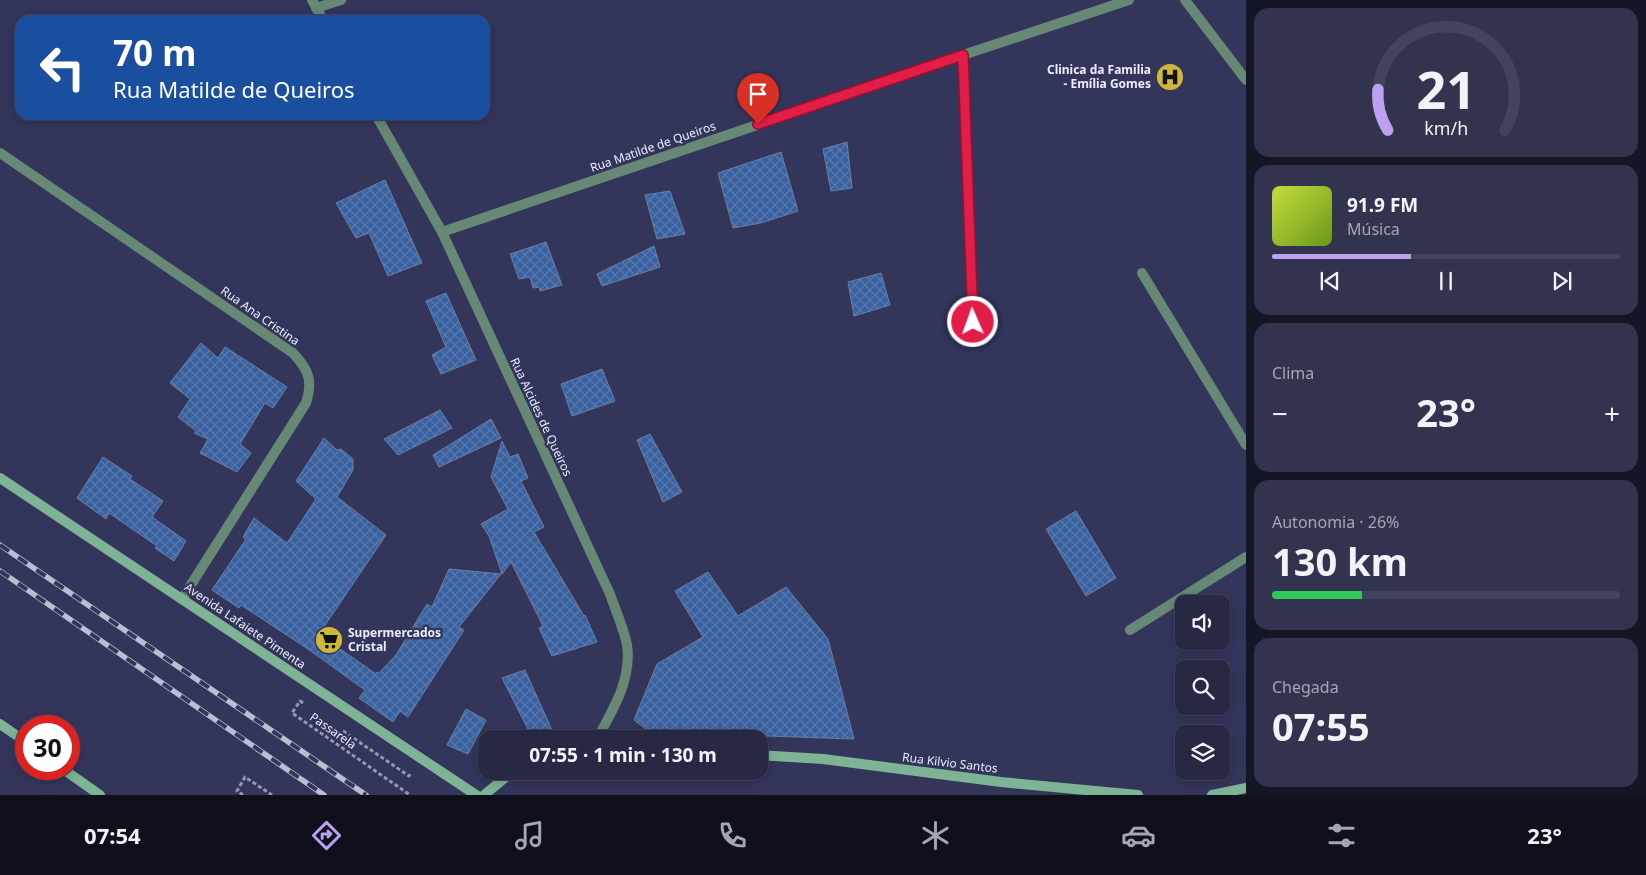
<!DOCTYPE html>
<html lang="pt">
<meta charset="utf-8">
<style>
body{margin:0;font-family:"Noto Sans",sans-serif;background:#32344f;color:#f1f3f6;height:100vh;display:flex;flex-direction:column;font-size:19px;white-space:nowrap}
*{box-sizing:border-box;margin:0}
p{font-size:16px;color:#a4a6b2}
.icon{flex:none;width:28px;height:28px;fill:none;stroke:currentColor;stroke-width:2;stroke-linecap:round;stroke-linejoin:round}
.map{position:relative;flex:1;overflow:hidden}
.panel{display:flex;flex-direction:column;gap:8px;padding:8px;background:#151625;width:400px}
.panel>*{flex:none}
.top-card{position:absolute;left:15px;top:15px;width:475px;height:105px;border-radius:15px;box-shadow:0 2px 12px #0003,0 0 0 1px #42445d;background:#1a4fa0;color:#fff;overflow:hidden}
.controls{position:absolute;left:1175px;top:595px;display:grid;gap:10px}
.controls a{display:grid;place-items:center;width:55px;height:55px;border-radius:10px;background:#262844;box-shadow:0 2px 12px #0003,0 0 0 1px #42445d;font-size:25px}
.speed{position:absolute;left:15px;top:715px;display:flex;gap:10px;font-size:25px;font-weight:700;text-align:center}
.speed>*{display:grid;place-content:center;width:65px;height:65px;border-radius:50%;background:#262844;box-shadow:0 2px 12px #0003,0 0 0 1px #42445d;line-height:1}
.speed .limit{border:8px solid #d22;background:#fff;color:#111}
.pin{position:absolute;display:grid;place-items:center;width:42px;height:42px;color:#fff;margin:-51px -21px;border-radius:50% 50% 50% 0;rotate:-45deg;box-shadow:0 0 5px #0007}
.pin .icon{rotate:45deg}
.me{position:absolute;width:55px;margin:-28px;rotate:358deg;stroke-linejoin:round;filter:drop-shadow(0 0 4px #0008)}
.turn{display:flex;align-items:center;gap:18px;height:105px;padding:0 15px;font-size:22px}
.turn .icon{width:65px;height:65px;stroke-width:2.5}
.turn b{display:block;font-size:35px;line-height:42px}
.big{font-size:38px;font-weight:700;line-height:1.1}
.panel .card{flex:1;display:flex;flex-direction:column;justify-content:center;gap:8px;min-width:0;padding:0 18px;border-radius:15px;background:#32344f}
.panel .dial{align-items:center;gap:0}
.dial svg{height:130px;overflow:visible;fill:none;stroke:#42445d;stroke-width:7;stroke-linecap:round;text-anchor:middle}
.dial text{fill:#f1f3f6;stroke:none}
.song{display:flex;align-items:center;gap:15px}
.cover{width:60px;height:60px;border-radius:8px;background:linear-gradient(135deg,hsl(70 70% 55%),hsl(80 70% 35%))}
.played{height:5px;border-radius:2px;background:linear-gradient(90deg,#bca0f2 40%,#42445d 40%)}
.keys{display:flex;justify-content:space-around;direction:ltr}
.heat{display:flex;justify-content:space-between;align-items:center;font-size:28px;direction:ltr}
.charge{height:8px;border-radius:4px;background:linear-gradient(90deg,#34c759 26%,#42445d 0)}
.trip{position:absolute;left:478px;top:730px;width:290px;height:50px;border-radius:15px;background:#262844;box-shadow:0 2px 12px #0003,0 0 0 1px #42445d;font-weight:700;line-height:50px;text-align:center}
.dock{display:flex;height:80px;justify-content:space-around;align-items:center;background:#0f101b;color:#a4a6b2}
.dock .icon{width:35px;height:35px}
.dock .active{color:#bca0f2}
.dock b{font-size:22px;color:#f1f3f6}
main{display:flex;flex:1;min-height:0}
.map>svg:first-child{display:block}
.building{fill:url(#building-cross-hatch);stroke:#6880a6}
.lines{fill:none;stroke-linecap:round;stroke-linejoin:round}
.path{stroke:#9597b0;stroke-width:3;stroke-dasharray:4 2.5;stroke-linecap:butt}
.minor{stroke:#668875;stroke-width:10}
.tertiary{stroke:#668875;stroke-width:10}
.secondary{stroke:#7db495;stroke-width:10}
.rail-casing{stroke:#bbbdd1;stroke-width:5.5}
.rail{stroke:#33355b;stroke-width:4;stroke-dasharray:11;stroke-linecap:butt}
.route-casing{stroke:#92132f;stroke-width:12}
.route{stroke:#e11d48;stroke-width:9}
.labels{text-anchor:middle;stroke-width:5;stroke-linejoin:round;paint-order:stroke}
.poi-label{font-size:12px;font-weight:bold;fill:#ebedfb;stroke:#33355b;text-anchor:end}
.street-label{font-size:12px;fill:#ebedfb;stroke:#33355b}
</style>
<main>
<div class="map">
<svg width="1246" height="795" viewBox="0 0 1246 795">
<defs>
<pattern id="building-cross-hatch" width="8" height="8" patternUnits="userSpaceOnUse" patternTransform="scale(1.25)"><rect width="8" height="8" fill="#3a619f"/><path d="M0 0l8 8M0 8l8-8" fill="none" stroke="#5778ad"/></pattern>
</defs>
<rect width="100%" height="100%" fill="#33355b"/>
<g class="building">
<path d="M 847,142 L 852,188 L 831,191 L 823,149 Z"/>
<path d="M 781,152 L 798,211 L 761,223 L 733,228 L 718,173 Z"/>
<path d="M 385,180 L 422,263 L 388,276 L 369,233 L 356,238 L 336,203 Z"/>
<path d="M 670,191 L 685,234 L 657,239 L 645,195 Z"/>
<path d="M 546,242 L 562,285 L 540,291 L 539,287 L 533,288 L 530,277 L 519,279 L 510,254 Z"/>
<path d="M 654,246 L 660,267 L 602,286 L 597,274 Z"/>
<path d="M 881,273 L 890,305 L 854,316 L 848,282 Z"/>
<path d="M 446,293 L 476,360 L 441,374 L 432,355 L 446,347 L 426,301 Z"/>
<path d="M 201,343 L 218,358 L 225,347 L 287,387 L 273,408 L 265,403 L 240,444 L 251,453 L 237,472 L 200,453 L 208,439 L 194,433 L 196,431 L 178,417 L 190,399 L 170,383 Z"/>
<path d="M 602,369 L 615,401 L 572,416 L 561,384 Z"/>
<path d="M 440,410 L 452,428 L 398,455 L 384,439 Z"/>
<path d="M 491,419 L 501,438 L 439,467 L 433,455 Z"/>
<path d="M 650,434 L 682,492 L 663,502 L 637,440 Z"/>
<path d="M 324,438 L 337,450 L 341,449 L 353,459 L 353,470 L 337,497 L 386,535 L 319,634 L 376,674 L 377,672 L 379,673 L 396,655 L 427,604 L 432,607 L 449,569 L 501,574 L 459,627 L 464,630 L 408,717 L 400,711 L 393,722 L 359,698 L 365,690 L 308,649 L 241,605 L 239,608 L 212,590 L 246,539 L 243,537 L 254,518 L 287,543 L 316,499 L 296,481 Z"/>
<path d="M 502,441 L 510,457 L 518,454 L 528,478 L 521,481 L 544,527 L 534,532 L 584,616 L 585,615 L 597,642 L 552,656 L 539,628 L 543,626 L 511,562 L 502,574 L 489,536 L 481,524 L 508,509 L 491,477 Z"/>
<path d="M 103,457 L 132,476 L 130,479 L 163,501 L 152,517 L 186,541 L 174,561 L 155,548 L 157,546 L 109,513 L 106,519 L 77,498 Z"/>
<path d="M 1076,511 L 1116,578 L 1086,596 L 1046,529 Z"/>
<path d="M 708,572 L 738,616 L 786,587 L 828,639 L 854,739 L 650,732 L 634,720 L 657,664 L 703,637 L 675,591 Z"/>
<path d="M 525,670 L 556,739 L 533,739 L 502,678 Z"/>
<path d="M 466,709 L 486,720 L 468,754 L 447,745 Z"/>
</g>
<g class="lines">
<g class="path">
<path d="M 303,703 L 300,701 L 292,713 L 410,795"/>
<path d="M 343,731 L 409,776 L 411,773"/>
<path d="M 243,795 L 237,791 L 245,777 L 272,795"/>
</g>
<g class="minor">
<path d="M 312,0 L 323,20"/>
<path d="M 316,8 L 341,0"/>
<path d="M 963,55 L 974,341"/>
<path d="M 376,115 L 442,232 L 610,594 C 615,609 624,629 627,645 C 632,679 613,710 597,739"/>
<path d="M 0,153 L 293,353 C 309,370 313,381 306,403 L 182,599"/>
<path d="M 442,232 L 963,55 L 1129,0"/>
<path d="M 1142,273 L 1246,445"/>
<path d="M 1130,630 L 1246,557"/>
</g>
<path class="tertiary" d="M 1185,0 L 1246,80"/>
<g class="secondary">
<path d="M 0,478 L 476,795"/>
<path d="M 0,724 L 26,742"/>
<path d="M 759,755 L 823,759 L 1001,782 L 1138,795"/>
<path d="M 63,769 L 100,795"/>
<path d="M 484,795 L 506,777 L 522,771"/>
<path d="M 1212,795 L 1246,788"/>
</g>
<defs>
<g id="rail">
<path d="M 0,545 L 366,795"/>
<path d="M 0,571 L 324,795"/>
</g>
</defs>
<use href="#rail" class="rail-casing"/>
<use href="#rail" class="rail"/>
</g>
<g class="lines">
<defs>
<path id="route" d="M 758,124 L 963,55 L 973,322"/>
</defs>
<use href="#route" class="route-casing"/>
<use href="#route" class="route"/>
</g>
<defs>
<symbol id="hospital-disc" viewBox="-11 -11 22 22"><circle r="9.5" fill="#ceb837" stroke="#33355b"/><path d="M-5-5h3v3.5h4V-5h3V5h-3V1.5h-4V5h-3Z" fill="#111"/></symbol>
<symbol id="supermarket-disc" viewBox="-11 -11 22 22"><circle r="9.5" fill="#ceb837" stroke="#33355b"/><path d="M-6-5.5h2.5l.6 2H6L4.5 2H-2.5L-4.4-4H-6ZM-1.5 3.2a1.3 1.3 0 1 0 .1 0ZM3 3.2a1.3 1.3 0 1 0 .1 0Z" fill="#111"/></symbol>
</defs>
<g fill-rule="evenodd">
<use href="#hospital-disc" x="1154" y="61" width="32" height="32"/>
<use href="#supermarket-disc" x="313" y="624" width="32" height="32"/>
</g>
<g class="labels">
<g class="poi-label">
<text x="1151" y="74">Clinica da Familia<tspan x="1151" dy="14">- Emília Gomes</tspan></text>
<text x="348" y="637" text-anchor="start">Supermercados<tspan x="348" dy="14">Cristal</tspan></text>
</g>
<g class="street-label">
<text transform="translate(653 147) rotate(-19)" y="4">Rua Matilde de Queiros</text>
<text transform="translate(260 316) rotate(35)" y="4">Rua Ana Cristina</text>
<text transform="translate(541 417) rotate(65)" y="4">Rua Alcides de Queiros</text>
<text transform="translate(245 626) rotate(34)" y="4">Avenida Lafaiete Pimenta</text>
<text transform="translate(333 731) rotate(35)" y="4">Passarela</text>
<text transform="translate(950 763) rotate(7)" y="4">Rua Kilvio Santos</text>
</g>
</g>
</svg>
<div class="controls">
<a><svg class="icon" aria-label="sound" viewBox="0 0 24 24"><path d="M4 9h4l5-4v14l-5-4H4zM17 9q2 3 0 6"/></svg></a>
<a><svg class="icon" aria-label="search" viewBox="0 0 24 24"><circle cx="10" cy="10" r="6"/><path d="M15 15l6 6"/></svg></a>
<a><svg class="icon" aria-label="layers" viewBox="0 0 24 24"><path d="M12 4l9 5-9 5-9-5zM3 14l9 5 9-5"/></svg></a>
</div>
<div class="speed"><div class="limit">30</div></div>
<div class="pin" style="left:758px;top:124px;background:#d93025"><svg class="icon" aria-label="arrive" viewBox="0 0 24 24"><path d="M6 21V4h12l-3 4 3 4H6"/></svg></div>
<svg class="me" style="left:973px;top:322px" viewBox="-20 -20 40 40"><circle r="17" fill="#e11d48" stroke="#fff" stroke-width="3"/><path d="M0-11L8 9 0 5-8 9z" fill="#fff"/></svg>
<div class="trip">07:55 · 1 min · 130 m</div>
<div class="top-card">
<div class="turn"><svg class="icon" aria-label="left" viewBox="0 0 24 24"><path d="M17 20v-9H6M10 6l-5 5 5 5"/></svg><div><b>70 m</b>Rua Matilde de Queiros</div></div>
</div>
</div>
<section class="panel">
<div class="card dial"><svg viewBox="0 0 100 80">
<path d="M14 69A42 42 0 1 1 86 69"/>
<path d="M14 69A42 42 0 0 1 8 44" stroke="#bca0f2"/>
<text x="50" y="56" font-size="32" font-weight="700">21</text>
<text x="50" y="72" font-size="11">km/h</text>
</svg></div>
<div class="card">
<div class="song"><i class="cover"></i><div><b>91.9 FM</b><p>Música</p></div></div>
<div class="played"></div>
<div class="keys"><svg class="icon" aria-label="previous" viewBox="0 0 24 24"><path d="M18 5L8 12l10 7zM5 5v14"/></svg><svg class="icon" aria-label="pause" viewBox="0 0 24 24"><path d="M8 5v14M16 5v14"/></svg><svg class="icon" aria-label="next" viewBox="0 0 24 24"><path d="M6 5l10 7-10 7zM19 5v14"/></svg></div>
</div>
<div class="card"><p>Clima</p>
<div class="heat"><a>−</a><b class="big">23°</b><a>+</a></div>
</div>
<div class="card"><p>Autonomia · 26%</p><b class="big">130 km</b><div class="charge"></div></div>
<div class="card"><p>Chegada</p><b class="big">07:55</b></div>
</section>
</main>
<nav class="dock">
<b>07:54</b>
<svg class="icon active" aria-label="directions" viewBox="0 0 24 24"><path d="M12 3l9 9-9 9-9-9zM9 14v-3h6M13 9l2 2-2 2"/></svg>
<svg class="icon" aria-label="music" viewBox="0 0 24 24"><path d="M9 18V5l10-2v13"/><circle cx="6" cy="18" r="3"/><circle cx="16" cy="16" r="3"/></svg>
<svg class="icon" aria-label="phone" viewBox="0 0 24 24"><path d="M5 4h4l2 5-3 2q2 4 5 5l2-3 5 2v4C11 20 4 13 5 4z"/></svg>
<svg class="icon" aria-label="climate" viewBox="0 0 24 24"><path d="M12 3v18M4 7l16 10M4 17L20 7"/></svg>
<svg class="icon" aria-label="car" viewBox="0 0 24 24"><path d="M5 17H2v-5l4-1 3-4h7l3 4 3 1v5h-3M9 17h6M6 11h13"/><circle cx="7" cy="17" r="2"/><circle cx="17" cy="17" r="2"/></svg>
<svg class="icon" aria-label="filters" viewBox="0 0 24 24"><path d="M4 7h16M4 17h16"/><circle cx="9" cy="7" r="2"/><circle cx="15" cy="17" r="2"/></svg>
<b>23°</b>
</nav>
